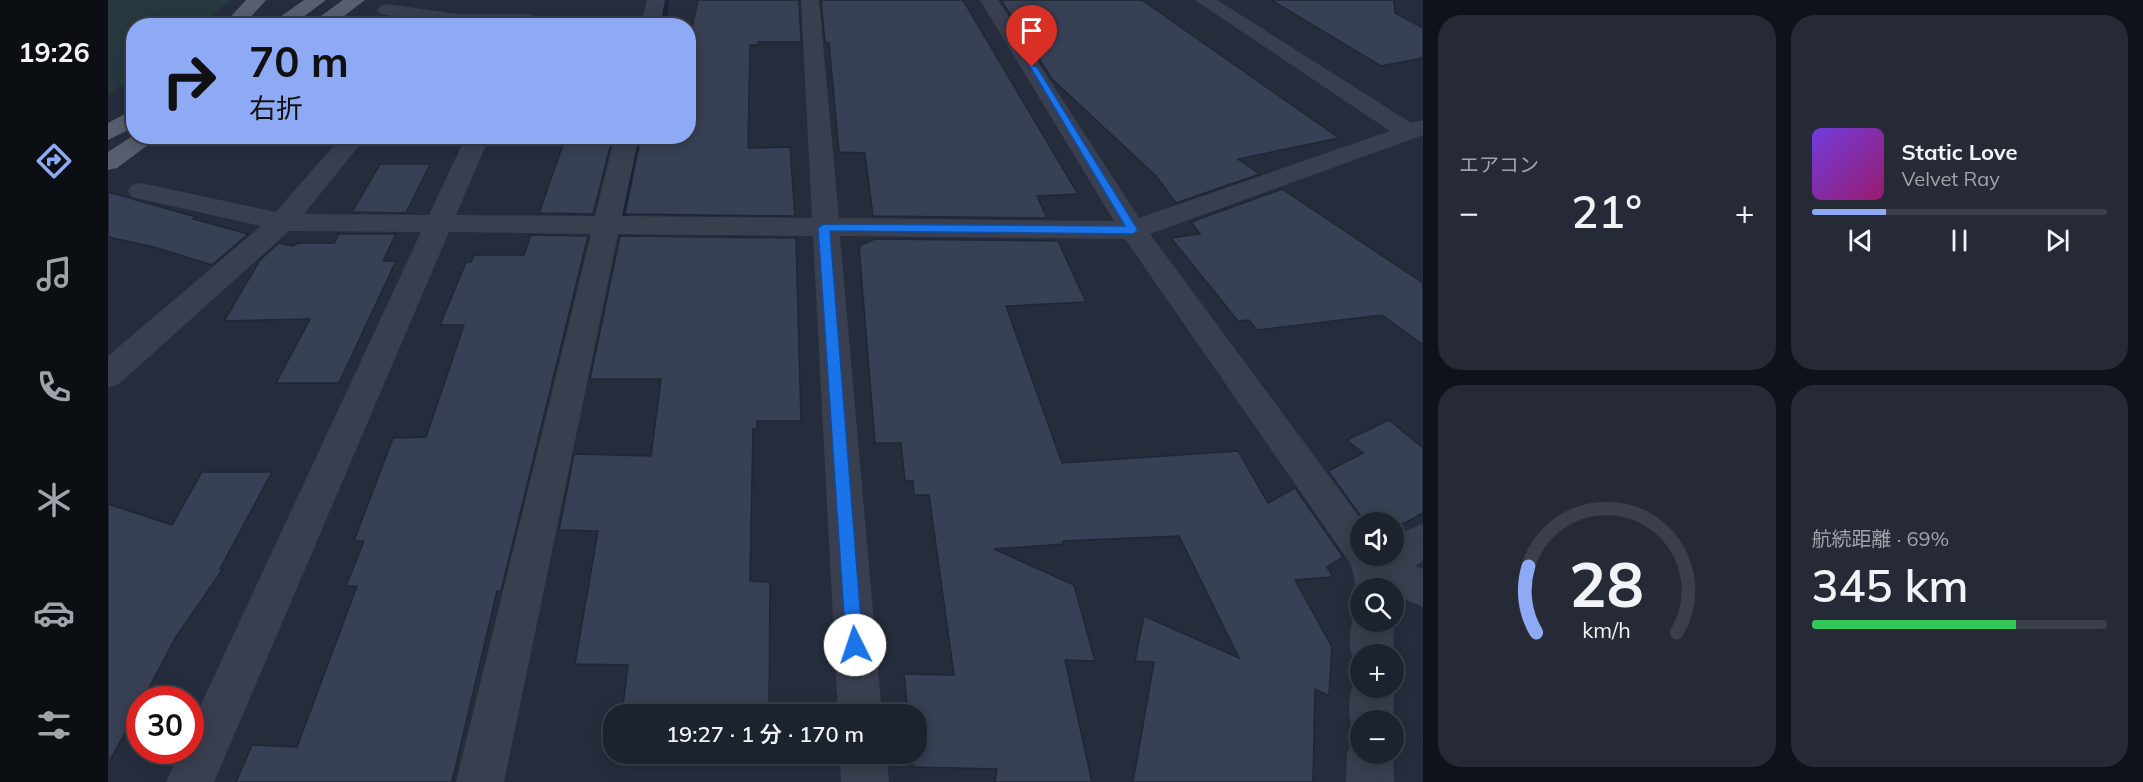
<!DOCTYPE html>
<html lang="ja">
<meta charset="utf-8">
<style>
body{margin:0;font-family:Mulish,"Noto Sans JP",sans-serif;background:#252a36;color:#f1f3f6;height:100vh;display:flex;flex-direction:column;font-size:22px;white-space:nowrap}
*{box-sizing:border-box;margin:0}
p{font-size:20px;color:#a0a4aa}
.icon{flex:none;width:33px;height:33px;fill:none;stroke:currentColor;stroke-width:2;stroke-linecap:round;stroke-linejoin:round}
.map{position:relative;flex:1;overflow:hidden}
.sheet{display:flex;flex-direction:column;gap:15px;padding:15px;background:#0f1319;width:720px}
.sheet>*{flex:none}
.guide{position:absolute;left:18px;top:18px;width:570px;height:126px;border-radius:24px;box-shadow:0 3px 15px #0003,0 0 0 2px #3a3f4a;background:#8eaaf5;color:#111;overflow:hidden}
.fabs{position:absolute;left:1242px;top:512px;display:grid;gap:12px}
.fabs a{display:grid;place-items:center;width:54px;height:54px;border-radius:50%;background:#1c222e;box-shadow:0 3px 15px #0003,0 0 0 2px #3a3f4a;font-size:30px}
.speed{position:absolute;left:18px;top:686px;display:flex;gap:12px;font-size:30px;font-weight:700;text-align:center}
.speed>*{display:grid;place-content:center;width:78px;height:78px;border-radius:50%;background:#1c222e;box-shadow:0 3px 15px #0003,0 0 0 2px #3a3f4a;line-height:1}
.speed .limit{border:9px solid #d22;background:#fff;color:#111}
.pin{position:absolute;display:grid;place-items:center;width:51px;height:51px;color:#fff;margin:-62px -26px;border-radius:50% 50% 50% 0;rotate:-45deg;box-shadow:0 0 6px #0007}
.pin .icon{rotate:45deg}
.me{position:absolute;width:66px;margin:-33px;rotate:356deg;stroke-linejoin:round;filter:drop-shadow(0 0 4px #0008)}
.turn{display:flex;align-items:center;gap:21px;height:126px;padding:0 24px;font-size:27px}
.turn .icon{width:78px;height:78px;stroke-width:2.5}
.turn b{display:block;font-size:42px;line-height:51px}
.big{font-size:45px;font-weight:600;line-height:1.1}
.sheet .card{flex:1;display:flex;flex-direction:column;justify-content:center;gap:9px;min-width:0;padding:0 21px;border-radius:24px;background:#252a36}
.sheet .dial{align-items:center;gap:0}
.dial svg{height:156px;overflow:visible;fill:none;stroke:#3a3f4a;stroke-width:7;stroke-linecap:round;text-anchor:middle}
.dial text{fill:#f1f3f6;stroke:none}
.song{display:flex;align-items:center;gap:18px}
.cover{width:72px;height:72px;border-radius:9px;background:linear-gradient(135deg,hsl(260 70% 55%),hsl(320 70% 35%))}
.played{height:6px;border-radius:3px;background:linear-gradient(90deg,#8eaaf5 25%,#3a3f4a 25%)}
.keys{display:flex;justify-content:space-around;direction:ltr}
.heat{display:flex;justify-content:space-between;align-items:center;font-size:33px;direction:ltr}
.charge{height:9px;border-radius:4px;background:linear-gradient(90deg,#34c759 69%,#3a3f4a 0)}
.sheet .tiles{flex:1;display:grid;gap:15px;grid-template-columns:repeat(2,1fr)}
.trip{position:absolute;left:495px;top:704px;width:324px;height:60px;border-radius:24px;background:#1c222e;box-shadow:0 3px 15px #0003,0 0 0 2px #3a3f4a;font-weight:600;line-height:60px;text-align:center}
main{display:flex;flex:1;min-height:0}
.menu{display:flex;flex-direction:column;width:108px;justify-content:space-around;align-items:center;background:#0b0e12;color:#a0a4aa}
.menu .icon{width:42px;height:42px}
.menu .active{color:#8eaaf5}
.menu b{font-size:27px;color:#f1f3f6}
.map>svg:first-child{display:block}
.green{fill:#27393e}
.lines{fill:none;stroke-linecap:round;stroke-linejoin:round}
.stream{fill:#18233b;fill-rule:evenodd}
.building{fill:#374054;stroke:#202635;stroke-width:1.5}
.minor{fill:#393f4e;fill-rule:evenodd}
.major{fill:#575e6e;fill-rule:evenodd}
.route{fill:#1a73e8;stroke:#114b97;stroke-width:1.5}
</style>
<main>
<nav class="menu">
<b>19:26</b>
<svg class="icon active" aria-label="directions" viewBox="0 0 24 24"><path d="M12 3l9 9-9 9-9-9zM9 14v-3h6M13 9l2 2-2 2"/></svg>
<svg class="icon" aria-label="music" viewBox="0 0 24 24"><path d="M9 18V5l10-2v13"/><circle cx="6" cy="18" r="3"/><circle cx="16" cy="16" r="3"/></svg>
<svg class="icon" aria-label="phone" viewBox="0 0 24 24"><path d="M5 4h4l2 5-3 2q2 4 5 5l2-3 5 2v4C11 20 4 13 5 4z"/></svg>
<svg class="icon" aria-label="climate" viewBox="0 0 24 24"><path d="M12 3v18M4 7l16 10M4 17L20 7"/></svg>
<svg class="icon" aria-label="car" viewBox="0 0 24 24"><path d="M5 17H2v-5l4-1 3-4h7l3 4 3 1v5h-3M9 17h6M6 11h13"/><circle cx="7" cy="17" r="2"/><circle cx="17" cy="17" r="2"/></svg>
<svg class="icon" aria-label="filters" viewBox="0 0 24 24"><path d="M4 7h16M4 17h16"/><circle cx="9" cy="7" r="2"/><circle cx="15" cy="17" r="2"/></svg>
</nav>
<div class="map">
<svg width="1315" height="782" viewBox="0 0 1315 782">
<rect width="100%" height="100%" fill="#252d3d"/>
<path class="green" d="M 0,0 L 123,0 L 91,25 L 26,26 L 25,77 L 0,96 Z"/>
<g class="lines">
<g class="stream">
<path d="M 553,0 L 561,0 L 558,26 L 549,26 Z"/>
<path d="M 526,136 L 537,136 L 524,214 L 518,218 L 512,214 Z"/>
</g>
</g>
<g class="building">
<path d="M 590,0 L 691,0 L 693,42 L 650,42 L 650,45 L 642,45 L 640,148 L 682,147 L 687,216 L 517,214 L 533,136 L 580,136 L 580,45 Z"/>
<path d="M 713,0 L 855,0 L 970,194 L 929,196 L 939,218 L 765,216 L 757,153 L 731,152 L 721,43 L 717,42 Z"/>
<path d="M 893,0 L 1034,0 L 1231,138 L 1130,159 L 1152,174 L 1068,203 L 1048,176 L 944,79 Z"/>
<path d="M 1163,0 L 1286,0 L 1287,13 L 1315,28 L 1315,58 L 1273,66 Z"/>
<path d="M 458,136 L 505,136 L 485,214 L 431,213 Z"/>
<path d="M 272,164 L 322,164 L 298,213 L 244,212 Z"/>
<path d="M 1174,189 L 1315,283 L 1315,345 L 1274,315 L 1149,330 L 1141,320 L 1130,321 L 1063,238 L 1092,234 L 1083,222 Z"/>
<path d="M 0,192 L 88,217 L 85,219 L 140,234 L 104,265 L 46,247 L 0,237 Z"/>
<path d="M 231,234 L 288,234 L 275,261 L 288,261 L 231,383 L 168,383 L 202,319 L 116,321 L 152,260 L 171,243 L 184,246 L 191,243 L 226,243 Z"/>
<path d="M 423,235 L 480,236 L 393,591 L 389,591 L 344,782 L 128,782 L 144,745 L 189,747 L 249,586 L 238,586 L 256,541 L 246,541 L 285,438 L 318,437 L 356,325 L 332,325 L 358,262 L 363,262 L 366,255 L 416,255 Z"/>
<path d="M 512,236 L 688,238 L 693,421 L 649,421 L 649,429 L 645,429 L 642,581 L 662,582 L 661,714 L 514,714 L 520,665 L 467,664 L 490,531 L 451,530 L 466,454 L 543,456 L 553,379 L 482,379 Z"/>
<path d="M 767,239 L 950,241 L 978,302 L 898,306 L 954,463 L 1130,451 L 1160,503 L 1187,488 L 1235,557 L 1219,567 L 1225,577 L 1187,580 L 1224,647 L 1221,696 L 1207,689 L 1205,782 L 1025,782 L 1046,662 L 1027,661 L 1036,616 L 1131,658 L 1071,536 L 955,541 L 955,544 L 886,549 L 966,585 L 987,661 L 957,660 L 984,782 L 887,782 L 889,769 L 805,767 L 804,753 L 808,753 L 808,714 L 800,714 L 796,674 L 846,675 L 821,495 L 806,495 L 805,481 L 797,481 L 793,443 L 767,443 L 751,246 Z"/>
<path d="M 1281,420 L 1315,448 L 1315,513 L 1286,529 L 1286,522 L 1257,522 L 1220,471 L 1255,453 L 1239,440 Z"/>
<path d="M 94,472 L 164,472 L 112,569 L 115,569 L 68,637 L 35,699 L 32,699 L 32,705 L 0,764 L 0,504 L 64,525 Z"/>
</g>
<g class="lines">
<g class="minor">
<path d="M 539,0 L 557,0 L 552,26 L 532,26 Z"/>
<path d="M 693,0 L 711,0 L 731,218 L 1006,221 L 872,0 L 890,0 L 1031,218 L 1282,131 L 1087,0 L 1109,0 L 1303,123 L 1315,120 L 1315,135 L 1042,234 L 1255,522 L 1252,522 L 1252,555 L 1286,555 L 1286,537 L 1315,523 L 1315,561 L 1307,566 L 1315,569 L 1315,607 L 1286,595 L 1286,588 L 1252,588 L 1252,602 C 1246,588 1247,576 1242,563 L 1017,239 L 732,236 L 774,714 L 730,714 L 705,236 L 510,234 L 396,782 L 348,782 L 483,234 L 341,232 L 106,782 L 58,782 L 72,750 L 82,750 L 82,728 L 313,232 L 181,231 L 11,384 L 0,388 L 0,356 L 153,226 L 24,197 L 20,191 L 24,185 L 33,183 L 168,212 L 234,136 L 259,136 L 196,214 L 321,215 L 358,136 L 382,136 L 348,215 L 487,216 L 507,136 L 531,136 L 514,216 L 704,218 Z"/>
<path d="M 279,4 L 349,14 L 422,14 L 432,20 L 424,26 L 346,26 L 272,14 L 269,10 L 272,6 Z"/>
<path d="M 1252,606 L 1252,621 L 1286,621 L 1285,654 L 1252,654 L 1252,687 L 1286,687 L 1285,720 L 1252,720 L 1252,753 L 1285,753 L 1286,782 L 1238,782 L 1239,753 L 1247,736 C 1238,715 1240,693 1249,672 L 1252,670 C 1237,658 1240,619 1252,606 Z"/>
<path d="M 732,753 L 778,753 L 781,782 L 733,782 Z"/>
</g>
<g class="major">
<path d="M 138,0 L 158,0 L 135,26 L 114,26 Z"/>
<path d="M 196,0 L 218,0 L 183,26 L 159,26 Z"/>
<path d="M 235,0 L 257,0 L 223,26 L 199,26 Z"/>
<path d="M 26,109 L 26,127 L 0,140 L 0,123 Z"/>
<path d="M 26,135 L 52,136 L 9,168 L 0,170 L 0,152 Z"/>
</g>
</g>
<path class="route" d="M 921,65 L 929,67 L 1030,230 L 1025,234 L 722,231 L 755,645 L 753,651 L 747,653 L 740,651 L 738,645 L 710,228 L 716,224 L 1017,226 Z"/>
</svg>
<div class="fabs">
<a><svg class="icon" aria-label="sound" viewBox="0 0 24 24"><path d="M4 9h4l5-4v14l-5-4H4zM17 9q2 3 0 6"/></svg></a>
<a><svg class="icon" aria-label="search" viewBox="0 0 24 24"><circle cx="10" cy="10" r="6"/><path d="M15 15l6 6"/></svg></a>
<a>+</a>
<a>−</a>
</div>
<div class="speed"><div class="limit">30</div></div>
<div class="pin" style="left:924px;top:67px;background:#d93025"><svg class="icon" aria-label="arrive" viewBox="0 0 24 24"><path d="M6 21V4h12l-3 4 3 4H6"/></svg></div>
<svg class="me" style="left:747px;top:645px" viewBox="-20 -20 40 40"><circle r="19" fill="#fff"/><path d="M0-13L10 11 0 6-10 11z" fill="#1a73e8"/></svg>
<div class="trip">19:27 · 1 分 · 170 m</div>
<div class="guide">
<div class="turn"><svg class="icon" aria-label="right" viewBox="0 0 24 24"><path d="M7 20v-9h11M14 6l5 5-5 5"/></svg><div><b>70 m</b>右折</div></div>
</div>
</div>
<section class="sheet">
<div class="tiles">
<div class="card"><p>エアコン</p>
<div class="heat"><a>−</a><b class="big">21°</b><a>+</a></div>
</div>
<div class="card">
<div class="song"><i class="cover"></i><div><b>Static Love</b><p>Velvet Ray</p></div></div>
<div class="played"></div>
<div class="keys"><svg class="icon" aria-label="previous" viewBox="0 0 24 24"><path d="M18 5L8 12l10 7zM5 5v14"/></svg><svg class="icon" aria-label="pause" viewBox="0 0 24 24"><path d="M8 5v14M16 5v14"/></svg><svg class="icon" aria-label="next" viewBox="0 0 24 24"><path d="M6 5l10 7-10 7zM19 5v14"/></svg></div>
</div>
<div class="card dial"><svg viewBox="0 0 100 80">
<path d="M14 69A42 42 0 1 1 86 69"/>
<path d="M14 69A42 42 0 0 1 10 35" stroke="#8eaaf5"/>
<text x="50" y="56" font-size="32" font-weight="700">28</text>
<text x="50" y="72" font-size="11">km/h</text>
</svg></div>
<div class="card"><p>航続距離 · 69%</p><b class="big">345 km</b><div class="charge"></div></div>
</div>
</section>
</main>
